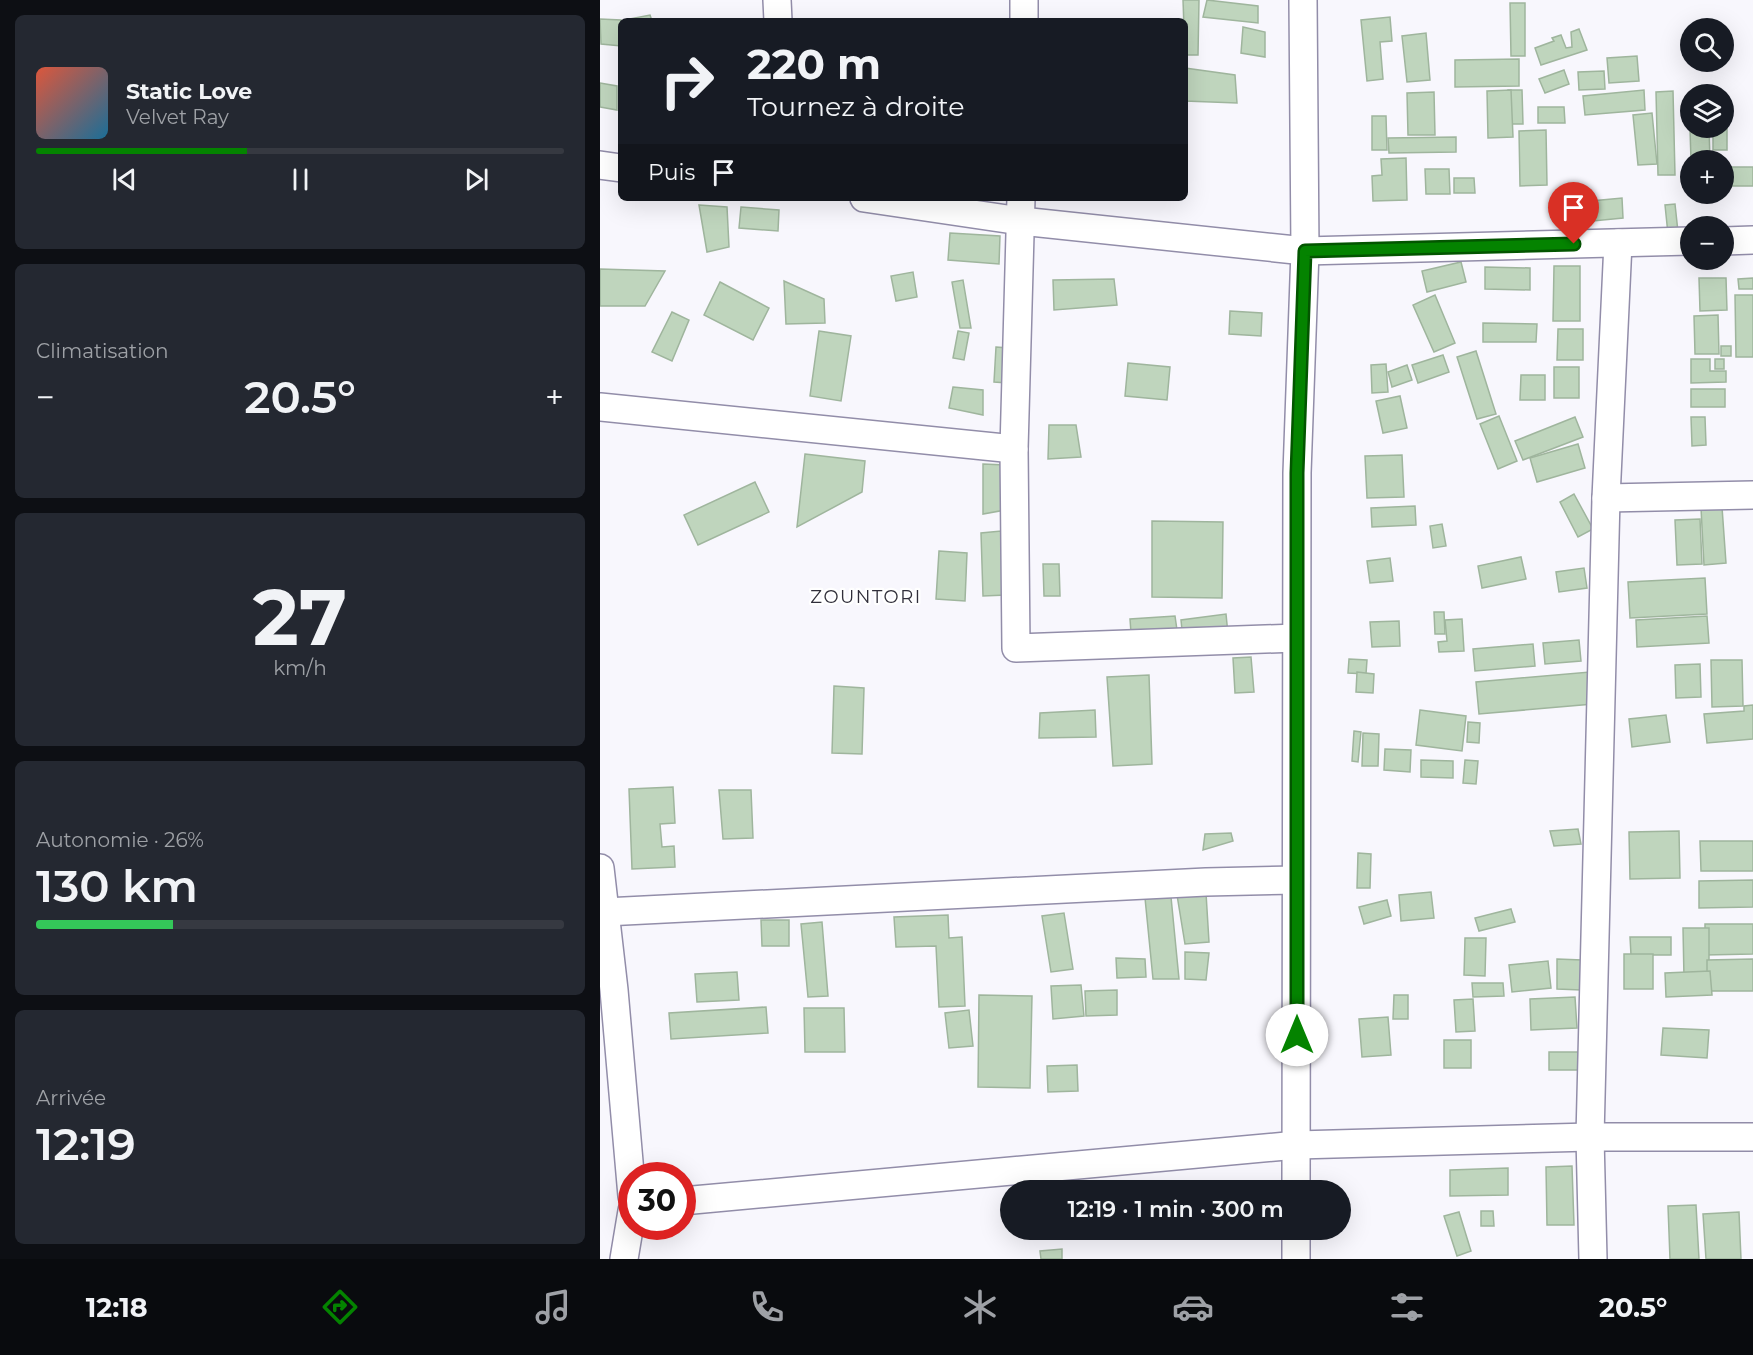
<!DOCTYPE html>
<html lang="fr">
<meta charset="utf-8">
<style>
body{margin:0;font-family:Montserrat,sans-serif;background:#242831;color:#f1f3f6;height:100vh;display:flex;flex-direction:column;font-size:22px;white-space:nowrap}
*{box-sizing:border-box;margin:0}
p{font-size:20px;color:#9ea1a6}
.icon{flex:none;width:33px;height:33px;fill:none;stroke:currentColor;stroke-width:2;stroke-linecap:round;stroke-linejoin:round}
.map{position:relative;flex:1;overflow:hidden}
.side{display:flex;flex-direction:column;gap:15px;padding:15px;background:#0d0f14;width:600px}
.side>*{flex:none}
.top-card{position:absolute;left:18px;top:18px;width:570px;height:183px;border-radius:9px;box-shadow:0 6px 24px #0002;background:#171b24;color:#f1f3f6;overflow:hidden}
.fabs{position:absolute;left:1080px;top:18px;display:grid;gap:12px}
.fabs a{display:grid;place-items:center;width:54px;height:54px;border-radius:50%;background:#171b24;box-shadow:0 6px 24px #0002;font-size:30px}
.speed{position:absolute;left:18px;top:1162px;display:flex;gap:12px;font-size:30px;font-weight:700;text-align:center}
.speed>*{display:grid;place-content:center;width:78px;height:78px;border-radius:50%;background:#171b24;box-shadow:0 6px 24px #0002;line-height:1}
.speed .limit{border:9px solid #d22;background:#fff;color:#111}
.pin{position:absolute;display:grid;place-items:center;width:51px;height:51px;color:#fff;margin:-62px -26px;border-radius:50% 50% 50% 0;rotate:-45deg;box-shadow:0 0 6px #0007}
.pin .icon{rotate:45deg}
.me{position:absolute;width:66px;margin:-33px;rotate:0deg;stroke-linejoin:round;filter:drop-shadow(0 0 4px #0008)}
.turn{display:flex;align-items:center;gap:21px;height:126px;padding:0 30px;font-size:27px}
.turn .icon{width:78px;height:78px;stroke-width:2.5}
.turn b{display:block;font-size:42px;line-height:51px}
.then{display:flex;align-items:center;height:57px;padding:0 30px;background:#0003;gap:12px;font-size:22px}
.big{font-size:45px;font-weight:600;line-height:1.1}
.side .tile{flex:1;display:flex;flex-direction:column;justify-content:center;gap:9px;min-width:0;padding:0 21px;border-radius:9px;background:#242831}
.side .dial{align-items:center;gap:0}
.dial b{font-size:78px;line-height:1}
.song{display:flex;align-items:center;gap:18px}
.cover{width:72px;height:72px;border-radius:9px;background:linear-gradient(135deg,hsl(10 70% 55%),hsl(200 70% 35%))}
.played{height:6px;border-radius:3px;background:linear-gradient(90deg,#048300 40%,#363941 40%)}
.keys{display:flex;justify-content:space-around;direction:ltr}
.heat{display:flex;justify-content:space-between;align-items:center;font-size:33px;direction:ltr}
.charge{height:9px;border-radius:4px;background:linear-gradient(90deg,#34c759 26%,#363941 0)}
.trip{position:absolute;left:400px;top:1180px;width:351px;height:60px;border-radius:30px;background:#171b24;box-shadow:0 6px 24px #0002;font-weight:600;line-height:60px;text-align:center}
.menu{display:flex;height:96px;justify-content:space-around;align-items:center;background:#090b0e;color:#9ea1a6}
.menu .icon{width:42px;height:42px}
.menu .active{color:#048300}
.menu b{font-size:27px;color:#f1f3f6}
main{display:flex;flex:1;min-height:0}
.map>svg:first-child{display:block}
.building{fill:#bfd5bd;stroke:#9fb59d;stroke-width:1.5}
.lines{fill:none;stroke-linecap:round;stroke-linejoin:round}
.minor-casing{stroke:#928da9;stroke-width:30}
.minor{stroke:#fff;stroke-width:27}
.route-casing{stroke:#035500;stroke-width:15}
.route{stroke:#048300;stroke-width:10}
.labels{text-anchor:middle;stroke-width:4.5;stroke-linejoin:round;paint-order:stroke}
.quarter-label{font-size:18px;letter-spacing:1.5px;fill:#302e3a;stroke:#fff}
</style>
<main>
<section class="side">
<div class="tile">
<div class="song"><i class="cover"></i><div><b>Static Love</b><p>Velvet Ray</p></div></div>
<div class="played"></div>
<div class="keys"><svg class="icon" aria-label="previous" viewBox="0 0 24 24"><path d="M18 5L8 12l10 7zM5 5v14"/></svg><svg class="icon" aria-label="pause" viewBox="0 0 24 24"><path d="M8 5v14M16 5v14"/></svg><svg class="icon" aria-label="next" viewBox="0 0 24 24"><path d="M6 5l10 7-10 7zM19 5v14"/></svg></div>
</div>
<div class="tile"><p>Climatisation</p>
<div class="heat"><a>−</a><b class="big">20.5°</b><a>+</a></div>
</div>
<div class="tile dial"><b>27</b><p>km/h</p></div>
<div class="tile"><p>Autonomie · 26%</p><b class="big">130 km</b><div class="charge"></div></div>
<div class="tile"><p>Arrivée</p><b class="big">12:19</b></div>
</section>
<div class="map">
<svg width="1153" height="1259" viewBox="0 0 1153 1259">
<rect width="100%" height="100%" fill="#f8f7fd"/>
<g class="building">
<path d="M 583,0 L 599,0 L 598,55 L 585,55 Z"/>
<path d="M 607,0 L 658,6 L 658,23 L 603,17 Z"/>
<path d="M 910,3 L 925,3 L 925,56 L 911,56 Z"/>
<path d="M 50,15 L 52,21 L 29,21 L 29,19 Z"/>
<path d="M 790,17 L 792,41 L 780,42 L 783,79 L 767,81 L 761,20 Z"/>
<path d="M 0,19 L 21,20 L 21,46 L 1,44 Z"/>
<path d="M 643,27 L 665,32 L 665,57 L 641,53 Z"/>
<path d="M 979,29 L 987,50 L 941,65 L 935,48 L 954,41 L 952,38 L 961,35 L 966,48 L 972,47 L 971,32 Z"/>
<path d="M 826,33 L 830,80 L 807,82 L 802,36 Z"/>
<path d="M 1037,56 L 1039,81 L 1009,83 L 1007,58 Z"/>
<path d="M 919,59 L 919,86 L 855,87 L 855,60 Z"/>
<path d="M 585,68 L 635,75 L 637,103 L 585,101 Z"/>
<path d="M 964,70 L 969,84 L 945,93 L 939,79 Z"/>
<path d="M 1004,71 L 1005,89 L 979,90 L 978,72 Z"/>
<path d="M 0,83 L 17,86 L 17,110 L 0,107 Z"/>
<path d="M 1099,86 L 1115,87 L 1115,94 L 1099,94 Z"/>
<path d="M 908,90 L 922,90 L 923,124 L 909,124 Z"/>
<path d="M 911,90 L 913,137 L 888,138 L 887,91 Z"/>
<path d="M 1044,90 L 1045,110 L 985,115 L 983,96 Z"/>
<path d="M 1073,91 L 1075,175 L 1058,175 L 1056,92 Z"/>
<path d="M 834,92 L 835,135 L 808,135 L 807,93 Z"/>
<path d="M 938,107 L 964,107 L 965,123 L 938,123 Z"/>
<path d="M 1052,113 L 1057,164 L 1038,165 L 1033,115 Z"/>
<path d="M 772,116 L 786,116 L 787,150 L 772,150 Z"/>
<path d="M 1124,125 L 1127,125 L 1127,150 L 1113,150 L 1113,128 L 1124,128 Z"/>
<path d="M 1090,129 L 1109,129 L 1110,160 L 1091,160 Z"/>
<path d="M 946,130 L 947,185 L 920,186 L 919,131 Z"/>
<path d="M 856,137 L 856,152 L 789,153 L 788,138 Z"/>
<path d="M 806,158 L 807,200 L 773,201 L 772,176 L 782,175 L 781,159 Z"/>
<rect x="1129" y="167" width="24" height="19"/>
<path d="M 825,169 L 849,169 L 850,194 L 826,194 Z"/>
<path d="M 854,178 L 874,178 L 875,193 L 854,193 Z"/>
<path d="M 1022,198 L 1023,218 L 993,221 L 991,201 Z"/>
<path d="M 1075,204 L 1078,232 L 1068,234 L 1065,205 Z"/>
<path d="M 99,205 L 127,207 L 129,247 L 107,252 Z"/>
<path d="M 141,207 L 179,210 L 178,231 L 139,228 Z"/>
<path d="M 350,233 L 400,236 L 399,264 L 348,260 Z"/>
<path d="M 861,262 L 866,282 L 827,292 L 822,271 Z"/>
<path d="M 954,266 L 980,266 L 980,321 L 953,321 Z"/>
<path d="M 885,267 L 930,268 L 930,290 L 885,289 Z"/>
<path d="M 0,269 L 65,271 L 45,306 L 0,306 Z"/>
<path d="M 313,272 L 317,297 L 296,301 L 291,276 Z"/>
<path d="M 1099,278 L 1126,278 L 1127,310 L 1100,311 Z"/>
<path d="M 1153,278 L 1153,289 L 1139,289 L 1138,279 Z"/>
<path d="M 514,279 L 517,305 L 454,310 L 453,280 Z"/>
<path d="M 363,280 L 371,328 L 360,328 L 352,282 Z"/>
<path d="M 184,281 L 224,299 L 225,323 L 186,324 Z"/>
<path d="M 120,282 L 169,308 L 153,340 L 104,315 Z"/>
<path d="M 835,295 L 855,343 L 834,352 L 813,305 Z"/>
<path d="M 1135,295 L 1153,295 L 1153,357 L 1136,357 Z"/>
<path d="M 630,311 L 662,313 L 661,336 L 629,334 Z"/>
<path d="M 72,312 L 89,320 L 72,361 L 52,352 Z"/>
<path d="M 1118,315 L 1119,354 L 1095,354 L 1094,316 Z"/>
<path d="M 883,323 L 937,324 L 936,342 L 883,342 Z"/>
<path d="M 958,329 L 983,329 L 983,360 L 957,360 Z"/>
<path d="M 219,331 L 251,336 L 241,401 L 210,396 Z"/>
<path d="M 358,331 L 369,333 L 364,360 L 353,358 Z"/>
<rect x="1121" y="346" width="10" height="10"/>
<path d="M 396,347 L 408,348 L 407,383 L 394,382 Z"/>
<path d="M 876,351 L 896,414 L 877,419 L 857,357 Z"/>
<path d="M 843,355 L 849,372 L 818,383 L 812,365 Z"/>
<path d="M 1091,359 L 1110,359 L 1110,371 L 1126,371 L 1126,382 L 1091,383 Z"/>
<rect x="1115" y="359" width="9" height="10"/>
<path d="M 528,363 L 570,367 L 567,400 L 525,396 Z"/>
<path d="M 786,364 L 788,392 L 772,393 L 771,365 Z"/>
<path d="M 807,365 L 812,380 L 792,387 L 788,372 Z"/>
<rect x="954" y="367" width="25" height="31"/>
<path d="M 921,375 L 945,375 L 945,400 L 920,400 Z"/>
<path d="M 353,387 L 383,390 L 383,415 L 349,408 Z"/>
<rect x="1091" y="389" width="34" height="18"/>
<path d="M 800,396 L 807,428 L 783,433 L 776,401 Z"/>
<path d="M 899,416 L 917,461 L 898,469 L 880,424 Z"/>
<path d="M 975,417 L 983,437 L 923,460 L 915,441 Z"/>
<path d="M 1091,417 L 1105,417 L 1106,445 L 1092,446 Z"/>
<path d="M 449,425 L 476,425 L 481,457 L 448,459 Z"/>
<path d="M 978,444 L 985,468 L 937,482 L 930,458 Z"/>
<path d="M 205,454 L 265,461 L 262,492 L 197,527 Z"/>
<path d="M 802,455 L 804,497 L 767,498 L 765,456 Z"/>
<path d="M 383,464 L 405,465 L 405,510 L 383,514 Z"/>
<path d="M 155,482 L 169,512 L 98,545 L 84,515 Z"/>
<path d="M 974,494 L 993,529 L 978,537 L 960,502 Z"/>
<path d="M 815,506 L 816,525 L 772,527 L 771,508 Z"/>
<path d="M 1122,507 L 1126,563 L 1104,565 L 1101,508 Z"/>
<path d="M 1100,519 L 1102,564 L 1077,565 L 1075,520 Z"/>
<path d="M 552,521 L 623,522 L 622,598 L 552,597 Z"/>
<path d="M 842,524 L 846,546 L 833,548 L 830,526 Z"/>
<path d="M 401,531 L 406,595 L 383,596 L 381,533 Z"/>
<path d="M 339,551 L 367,553 L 365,601 L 336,599 Z"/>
<path d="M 921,557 L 926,579 L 882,588 L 878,566 Z"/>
<path d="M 790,558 L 793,581 L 770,583 L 767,561 Z"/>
<path d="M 443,564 L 459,564 L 460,596 L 444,596 Z"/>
<path d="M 984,568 L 987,588 L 959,592 L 956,572 Z"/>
<path d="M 1105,578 L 1107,614 L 1030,618 L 1028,582 Z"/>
<path d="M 834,612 L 844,612 L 845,634 L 835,634 Z"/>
<path d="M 626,614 L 628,634 L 583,640 L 581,620 Z"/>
<path d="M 575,616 L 577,630 L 531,633 L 530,619 Z"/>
<path d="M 1107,616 L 1109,643 L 1037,647 L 1036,620 Z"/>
<path d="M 862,619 L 864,651 L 839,652 L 838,642 L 847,641 L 845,620 Z"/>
<path d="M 799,621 L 800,646 L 772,647 L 770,622 Z"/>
<path d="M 979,640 L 981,661 L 945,664 L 943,643 Z"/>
<path d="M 933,644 L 935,666 L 875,671 L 873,649 Z"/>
<path d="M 651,657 L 654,692 L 635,693 L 633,658 Z"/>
<path d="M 749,659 L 767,660 L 766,674 L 748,673 Z"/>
<path d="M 1111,660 L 1142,660 L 1143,706 L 1112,707 Z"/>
<path d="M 1100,664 L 1101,697 L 1076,698 L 1075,665 Z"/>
<path d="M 757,672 L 774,674 L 773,693 L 756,692 Z"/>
<path d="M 990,672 L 993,704 L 879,714 L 876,682 Z"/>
<path d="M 549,675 L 552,764 L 513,766 L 507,677 Z"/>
<path d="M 234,686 L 264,688 L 262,754 L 232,753 Z"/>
<path d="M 1153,705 L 1153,739 L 1107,743 L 1104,714 L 1144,711 L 1144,706 Z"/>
<path d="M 495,710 L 496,737 L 439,738 L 440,713 Z"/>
<path d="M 820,710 L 866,716 L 862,751 L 816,745 Z"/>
<path d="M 1066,715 L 1070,742 L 1032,747 L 1029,719 Z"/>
<path d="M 868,722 L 880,723 L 879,743 L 867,742 Z"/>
<path d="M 754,731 L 761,732 L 758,762 L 752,761 Z"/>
<path d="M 763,733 L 779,734 L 778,766 L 762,766 Z"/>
<path d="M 785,749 L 811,750 L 810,772 L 784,770 Z"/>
<path d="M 821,760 L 853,761 L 853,778 L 821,777 Z"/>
<path d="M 865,760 L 878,761 L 876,784 L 863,783 Z"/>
<path d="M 73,787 L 75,823 L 60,824 L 62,847 L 74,846 L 75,867 L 32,869 L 29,789 Z"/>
<path d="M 119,790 L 151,790 L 153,838 L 123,839 Z"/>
<path d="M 978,829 L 981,844 L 954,846 L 950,831 Z"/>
<path d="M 1079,831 L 1080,878 L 1030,879 L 1029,832 Z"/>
<path d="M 631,833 L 633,841 L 603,850 L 605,834 Z"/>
<path d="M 1100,841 L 1153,841 L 1153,871 L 1101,871 Z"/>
<path d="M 758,853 L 771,854 L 770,888 L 757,888 Z"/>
<path d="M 1153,880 L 1153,907 L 1099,908 L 1099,881 Z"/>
<path d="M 831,892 L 834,918 L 801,921 L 799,895 Z"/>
<path d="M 606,893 L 609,942 L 585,944 L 577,895 Z"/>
<path d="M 571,897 L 579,979 L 553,979 L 545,898 Z"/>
<path d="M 787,900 L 791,916 L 764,924 L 759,907 Z"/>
<path d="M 911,909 L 915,922 L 879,931 L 875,918 Z"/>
<path d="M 464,913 L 473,969 L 451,972 L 442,916 Z"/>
<path d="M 348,915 L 349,938 L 362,937 L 365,1006 L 339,1007 L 336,946 L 296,947 L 294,917 Z"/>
<path d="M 161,920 L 189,920 L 189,946 L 162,946 Z"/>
<path d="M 222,922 L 228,996 L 208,997 L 201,924 Z"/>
<path d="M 1105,924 L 1153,924 L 1153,954 L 1105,955 Z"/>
<path d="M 1083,928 L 1109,928 L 1109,977 L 1084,978 Z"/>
<path d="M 1030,937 L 1071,937 L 1071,955 L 1031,955 Z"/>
<path d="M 865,938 L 886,938 L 885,976 L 864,975 Z"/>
<path d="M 585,952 L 609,953 L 606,980 L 585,979 Z"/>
<rect x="1024" y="954" width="29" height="35"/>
<path d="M 516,958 L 545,959 L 546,977 L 517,978 Z"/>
<path d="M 957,959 L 982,960 L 981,990 L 957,989 Z"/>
<path d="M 1153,959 L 1153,991 L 1107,991 L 1107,960 Z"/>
<path d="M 948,961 L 951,988 L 912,992 L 909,965 Z"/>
<path d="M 1110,971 L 1112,995 L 1066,997 L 1065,973 Z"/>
<path d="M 137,972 L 139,1000 L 97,1002 L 95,974 Z"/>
<path d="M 872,983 L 903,983 L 904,996 L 873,997 Z"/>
<path d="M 481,985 L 484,1016 L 453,1019 L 451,986 Z"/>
<path d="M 517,990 L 517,1015 L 486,1016 L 485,991 Z"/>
<path d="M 379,995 L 432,996 L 430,1088 L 378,1087 Z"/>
<path d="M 794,995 L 808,995 L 808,1019 L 793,1019 Z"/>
<path d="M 975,997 L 977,1028 L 931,1030 L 930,999 Z"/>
<path d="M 873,999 L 875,1031 L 856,1032 L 854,1000 Z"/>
<path d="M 166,1007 L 168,1033 L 71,1039 L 69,1013 Z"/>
<path d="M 204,1008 L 244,1008 L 245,1052 L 205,1052 Z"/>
<path d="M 369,1010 L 373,1046 L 349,1048 L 345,1013 Z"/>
<path d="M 788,1017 L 791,1055 L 762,1057 L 759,1019 Z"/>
<path d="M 1063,1028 L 1109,1030 L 1107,1058 L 1061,1055 Z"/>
<rect x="844" y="1040" width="27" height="28"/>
<path d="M 949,1052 L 985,1052 L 984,1070 L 949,1070 Z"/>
<path d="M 477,1065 L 478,1091 L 448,1092 L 447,1066 Z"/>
<path d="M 972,1166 L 974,1225 L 947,1225 L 946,1167 Z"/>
<path d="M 908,1168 L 908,1195 L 850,1196 L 850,1170 Z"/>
<rect x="592" y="1189" width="56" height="2"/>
<path d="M 1096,1205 L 1099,1259 L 1070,1259 L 1068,1206 Z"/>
<path d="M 881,1211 L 893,1211 L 894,1226 L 881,1226 Z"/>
<path d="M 859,1212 L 871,1251 L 857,1256 L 844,1216 Z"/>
<path d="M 1139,1212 L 1141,1259 L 1106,1259 L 1103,1214 Z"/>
<path d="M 462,1249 L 462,1259 L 441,1259 L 440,1251 Z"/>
</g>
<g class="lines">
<defs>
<g id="minor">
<path d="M 177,0 L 178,21"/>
<path d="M 424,21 L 424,0"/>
<path d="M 0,165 L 21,168"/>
<path d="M 264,198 L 421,221 L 705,251 L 1090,241"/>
<path d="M 421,198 L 414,449 L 416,648 L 696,638"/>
<path d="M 1124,241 L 1153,240"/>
<path d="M 0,407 L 414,449"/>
<path d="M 1006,498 L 1153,495"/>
<path d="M 0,868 L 14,990 L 32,1196"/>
<path d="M 0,910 L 5,912 L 606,882 L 696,880"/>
<path d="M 696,1191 L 697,473 L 705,251 L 703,0"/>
<path d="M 82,1201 L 697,1145 L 990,1137 L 1153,1137"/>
<path d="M 24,1259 L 32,1211"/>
<path d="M 696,1259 L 696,1230"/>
<path d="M 993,1259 L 990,1137 L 1006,498 L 1018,243"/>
</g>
</defs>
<use href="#minor" class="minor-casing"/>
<use href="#minor" class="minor"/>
</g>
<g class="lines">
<defs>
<path id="route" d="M 697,1035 L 697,473 L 705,251 L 974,244"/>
</defs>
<use href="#route" class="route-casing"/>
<use href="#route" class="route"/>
</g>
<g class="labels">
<g class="quarter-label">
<text x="266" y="603">ZOUNTORI</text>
</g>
</g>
</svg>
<div class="fabs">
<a><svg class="icon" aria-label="search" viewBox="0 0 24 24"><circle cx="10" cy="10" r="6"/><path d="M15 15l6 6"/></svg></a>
<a><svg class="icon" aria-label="layers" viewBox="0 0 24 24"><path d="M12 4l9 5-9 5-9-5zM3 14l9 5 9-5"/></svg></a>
<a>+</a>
<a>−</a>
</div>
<div class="speed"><div class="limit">30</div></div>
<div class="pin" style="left:974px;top:244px;background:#d93025"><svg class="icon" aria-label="arrive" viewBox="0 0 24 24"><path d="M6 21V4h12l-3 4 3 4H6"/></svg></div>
<svg class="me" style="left:697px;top:1035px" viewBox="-20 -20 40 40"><circle r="19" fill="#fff"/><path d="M0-13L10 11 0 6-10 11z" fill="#048300"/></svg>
<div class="trip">12:19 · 1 min · 300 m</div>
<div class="top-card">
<div class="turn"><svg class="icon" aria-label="right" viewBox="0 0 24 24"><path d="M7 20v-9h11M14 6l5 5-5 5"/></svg><div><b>220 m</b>Tournez à droite</div></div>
<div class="then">Puis<svg class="icon" aria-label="arrive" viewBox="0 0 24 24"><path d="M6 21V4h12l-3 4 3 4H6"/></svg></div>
</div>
</div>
</main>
<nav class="menu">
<b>12:18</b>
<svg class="icon active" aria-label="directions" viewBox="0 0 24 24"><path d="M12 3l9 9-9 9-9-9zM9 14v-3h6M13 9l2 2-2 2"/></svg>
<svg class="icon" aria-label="music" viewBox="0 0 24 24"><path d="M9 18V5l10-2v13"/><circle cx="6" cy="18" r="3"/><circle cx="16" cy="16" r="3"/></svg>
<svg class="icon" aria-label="phone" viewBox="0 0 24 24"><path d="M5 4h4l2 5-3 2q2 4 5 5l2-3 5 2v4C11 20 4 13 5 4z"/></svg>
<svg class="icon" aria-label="climate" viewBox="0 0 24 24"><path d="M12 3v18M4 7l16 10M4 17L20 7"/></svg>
<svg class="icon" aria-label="car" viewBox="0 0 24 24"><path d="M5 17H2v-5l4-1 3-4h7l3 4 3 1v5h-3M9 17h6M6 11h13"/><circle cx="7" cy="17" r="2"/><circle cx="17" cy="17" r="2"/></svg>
<svg class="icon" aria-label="filters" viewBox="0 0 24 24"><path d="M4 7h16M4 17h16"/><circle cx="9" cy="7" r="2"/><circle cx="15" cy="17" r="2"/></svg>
<b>20.5°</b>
</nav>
